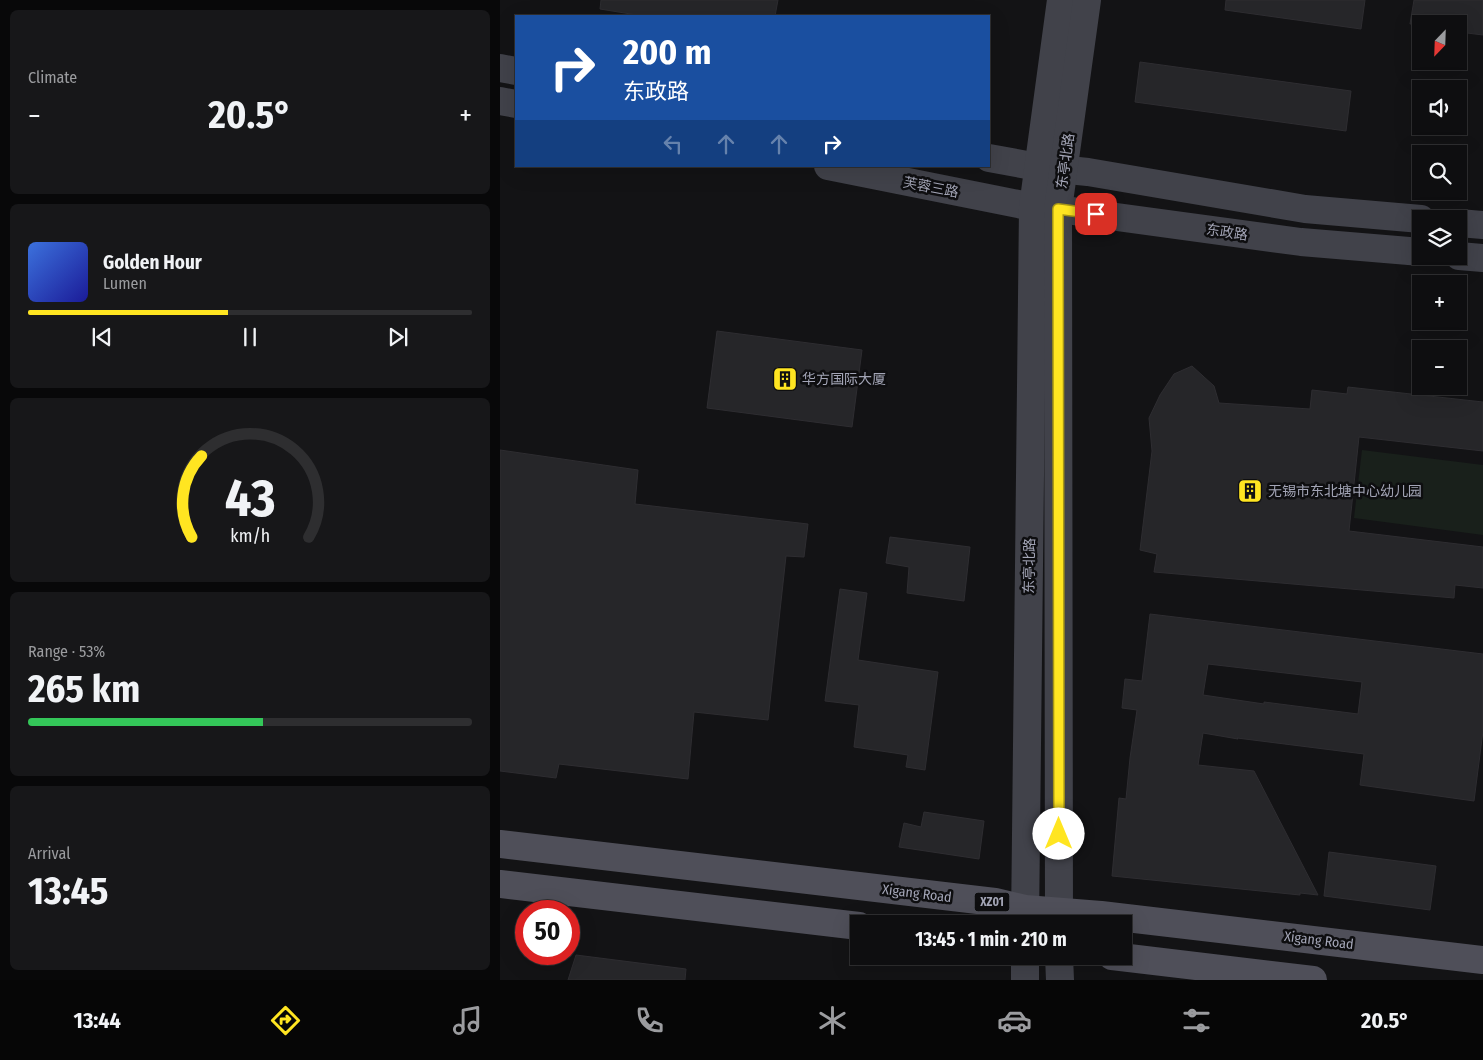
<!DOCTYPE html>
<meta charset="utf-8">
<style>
body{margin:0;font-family:"Fira Sans Condensed","Noto Sans SC",sans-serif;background:#171719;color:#f1f3f6;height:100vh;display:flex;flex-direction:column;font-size:19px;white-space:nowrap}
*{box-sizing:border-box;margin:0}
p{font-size:16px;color:#9b9c9f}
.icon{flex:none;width:28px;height:28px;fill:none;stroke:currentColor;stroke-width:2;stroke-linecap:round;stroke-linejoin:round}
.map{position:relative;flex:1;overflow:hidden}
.drawer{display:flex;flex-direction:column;gap:10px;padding:10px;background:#080809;width:500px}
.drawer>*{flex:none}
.guide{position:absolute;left:15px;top:15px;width:475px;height:152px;border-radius:0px;box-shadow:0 5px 20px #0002,0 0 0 1px #2e2e30;background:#1a4fa0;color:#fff;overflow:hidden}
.needle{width:32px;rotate:203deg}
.buttons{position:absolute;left:912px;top:15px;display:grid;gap:10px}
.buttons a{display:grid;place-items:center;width:55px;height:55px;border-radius:0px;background:#0e0e10;box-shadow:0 5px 20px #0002,0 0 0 1px #2e2e30;font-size:25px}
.speed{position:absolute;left:15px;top:900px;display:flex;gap:10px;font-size:25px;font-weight:700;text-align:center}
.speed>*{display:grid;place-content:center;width:65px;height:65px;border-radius:50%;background:#0e0e10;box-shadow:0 5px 20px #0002,0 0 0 1px #2e2e30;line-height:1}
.speed .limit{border:8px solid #d22;background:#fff;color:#111}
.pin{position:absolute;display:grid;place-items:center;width:42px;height:42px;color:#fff;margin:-21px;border-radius:10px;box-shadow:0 2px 8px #0006}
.me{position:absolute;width:55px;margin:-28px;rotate:0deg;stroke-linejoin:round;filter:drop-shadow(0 0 4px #0008)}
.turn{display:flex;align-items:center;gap:18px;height:105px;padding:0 25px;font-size:22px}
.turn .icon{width:65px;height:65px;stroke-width:2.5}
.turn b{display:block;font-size:35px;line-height:42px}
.lanes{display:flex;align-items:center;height:48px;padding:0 25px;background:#0003;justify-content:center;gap:25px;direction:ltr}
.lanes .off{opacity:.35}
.big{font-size:38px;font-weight:700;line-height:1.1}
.drawer .widget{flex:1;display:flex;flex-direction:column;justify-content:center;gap:8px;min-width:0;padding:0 18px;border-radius:8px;background:#171719}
.drawer .dial{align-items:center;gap:0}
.dial svg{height:130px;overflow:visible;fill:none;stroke:#2e2e30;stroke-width:7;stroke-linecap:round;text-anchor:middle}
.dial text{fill:#f1f3f6;stroke:none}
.song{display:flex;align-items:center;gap:15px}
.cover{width:60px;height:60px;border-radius:8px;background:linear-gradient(135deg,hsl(220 70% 55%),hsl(240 70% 35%))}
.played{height:5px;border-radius:2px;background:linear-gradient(90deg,#ffe521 45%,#2e2e30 45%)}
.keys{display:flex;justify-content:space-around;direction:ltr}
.heat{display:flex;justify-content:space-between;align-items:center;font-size:28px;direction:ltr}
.charge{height:8px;border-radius:4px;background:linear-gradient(90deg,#34c759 53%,#2e2e30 0)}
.trip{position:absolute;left:350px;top:915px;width:282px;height:50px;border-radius:0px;background:#0e0e10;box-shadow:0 5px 20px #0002,0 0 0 1px #2e2e30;font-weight:700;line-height:50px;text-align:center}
.tabs{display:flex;height:80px;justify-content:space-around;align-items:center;background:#060606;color:#9b9c9f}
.tabs .icon{width:35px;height:35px}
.tabs .selected{color:#ffe521}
.tabs b{font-size:22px;color:#f1f3f6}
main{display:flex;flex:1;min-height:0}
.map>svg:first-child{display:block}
.green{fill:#19201b}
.building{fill:#262629;stroke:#2e2d31;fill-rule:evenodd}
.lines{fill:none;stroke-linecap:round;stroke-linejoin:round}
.secondary{stroke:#41424a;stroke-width:28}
.primary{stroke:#4f4f59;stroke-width:28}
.route-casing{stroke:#a69515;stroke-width:12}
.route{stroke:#ffe521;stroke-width:9}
.labels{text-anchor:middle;stroke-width:5;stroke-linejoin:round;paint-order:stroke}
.shield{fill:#0e0e10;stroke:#767884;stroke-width:1}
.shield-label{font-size:12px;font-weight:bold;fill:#a3a5b6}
.street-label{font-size:14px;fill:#a3a5b6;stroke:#0e0e10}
.poi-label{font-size:14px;fill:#a3a5b6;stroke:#0e0e10;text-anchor:start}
</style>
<main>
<section class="drawer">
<div class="widget"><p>Climate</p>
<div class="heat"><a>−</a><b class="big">20.5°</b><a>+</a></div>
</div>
<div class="widget">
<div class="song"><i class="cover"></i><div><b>Golden Hour</b><p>Lumen</p></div></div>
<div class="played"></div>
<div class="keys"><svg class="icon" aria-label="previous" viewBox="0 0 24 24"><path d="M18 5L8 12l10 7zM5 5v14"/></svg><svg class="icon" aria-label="pause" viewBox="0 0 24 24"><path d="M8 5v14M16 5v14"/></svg><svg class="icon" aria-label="next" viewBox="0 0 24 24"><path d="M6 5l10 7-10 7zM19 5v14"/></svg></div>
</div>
<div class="widget dial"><svg viewBox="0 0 100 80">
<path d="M14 69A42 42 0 1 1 86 69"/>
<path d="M14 69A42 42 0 0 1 20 19" stroke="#ffe521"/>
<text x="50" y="56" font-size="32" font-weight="700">43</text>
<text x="50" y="72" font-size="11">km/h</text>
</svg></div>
<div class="widget"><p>Range · 53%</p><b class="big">265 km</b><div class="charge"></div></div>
<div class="widget"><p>Arrival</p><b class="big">13:45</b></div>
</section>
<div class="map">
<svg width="983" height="980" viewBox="0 0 983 980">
<rect width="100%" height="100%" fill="#131315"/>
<path class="green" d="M 862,450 L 983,465 L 983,535 L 854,518 Z"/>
<g class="building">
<path d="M 101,0 L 278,0 L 275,16 L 143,16 L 100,9 Z"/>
<path d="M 726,0 L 865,0 L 861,29 L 725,10 Z"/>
<path d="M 914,0 L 983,0 L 983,35 L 959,32 L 959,24 L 910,24 Z"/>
<path d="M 640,62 L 851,91 L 846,131 L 635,102 Z"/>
<path d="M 217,331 L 362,350 L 352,427 L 207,408 Z"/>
<path d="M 692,366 L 714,386 L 719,403 L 810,409 L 812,390 L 847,394 L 848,387 L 983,402 L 983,451 L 859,437 L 849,531 L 983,547 L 983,588 L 955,585 L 954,598 L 654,572 L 657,554 L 640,550 L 652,451 L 649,418 L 660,395 L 674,374 Z"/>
<path d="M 0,450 L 138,470 L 135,504 L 308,524 L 304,557 L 286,556 L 268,720 L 194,712 L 188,779 L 59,764 L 56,778 L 0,771 Z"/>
<path d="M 390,537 L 470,547 L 464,601 L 407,593 L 409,567 L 386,563 Z"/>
<path d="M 340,589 L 367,593 L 358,660 L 438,672 L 425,770 L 406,767 L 408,755 L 354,747 L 359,705 L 325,701 Z"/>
<path d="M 650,614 L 983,654 L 983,731 L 974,801 L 860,785 L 864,754 L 737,738 L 738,739 L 703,733 L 698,765 L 754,771 L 818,895 L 800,893 L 800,895 L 612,876 L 619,798 L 626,799 L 630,758 L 637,710 L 622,708 L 625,679 L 642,681 ZM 708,664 L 862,682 L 858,714 L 764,702 L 764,704 L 703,695 Z"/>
<path d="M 424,812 L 484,821 L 479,859 L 399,847 L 404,823 L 421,827 Z"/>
<path d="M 829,852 L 936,866 L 930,910 L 824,896 Z"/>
<path d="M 76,955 L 186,969 L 185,980 L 68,980 Z"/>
</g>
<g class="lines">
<g class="secondary">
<path d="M 0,68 L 16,71"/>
<path d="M 0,101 L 16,104"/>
<path d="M 489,158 L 538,167 L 588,172 L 805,209 L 921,219"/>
<path d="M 328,166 L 533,207 L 558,209 L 801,242 L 921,252"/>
<path d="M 959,223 L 983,225"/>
<path d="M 959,256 L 983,258"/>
<path d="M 525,924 L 533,207 L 561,0"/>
<path d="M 559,924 L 558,209 L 587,0"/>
<path d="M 525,956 L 525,980"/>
<path d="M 559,956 L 560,980"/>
</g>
<g class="primary">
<path d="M 0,844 L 495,902 L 525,909 L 601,915 L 983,960"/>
<path d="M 0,884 L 359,926"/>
<path d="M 612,956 L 813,980"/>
</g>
</g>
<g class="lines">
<defs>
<path id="route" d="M 559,834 L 558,209 L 596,214"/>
</defs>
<use href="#route" class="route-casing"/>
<use href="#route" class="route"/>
</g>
<defs>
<symbol id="building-square" viewBox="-11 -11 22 22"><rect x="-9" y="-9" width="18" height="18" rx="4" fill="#ffe521" stroke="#0e0e10"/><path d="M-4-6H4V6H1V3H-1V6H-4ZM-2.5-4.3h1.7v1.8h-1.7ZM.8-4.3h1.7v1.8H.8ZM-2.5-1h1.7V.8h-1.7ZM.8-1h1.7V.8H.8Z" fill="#111"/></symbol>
</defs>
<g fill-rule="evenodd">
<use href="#building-square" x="271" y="365" width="28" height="28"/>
<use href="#building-square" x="736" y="477" width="28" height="28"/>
</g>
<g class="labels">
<rect class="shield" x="474.5" y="892.5" width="35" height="19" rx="4"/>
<g class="shield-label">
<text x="492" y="906">XZ01</text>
</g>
<g class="street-label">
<text transform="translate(565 161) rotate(-82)" y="5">东亭北路</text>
<text transform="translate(431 187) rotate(11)" y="5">芙蓉三路</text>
<text transform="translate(727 232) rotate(8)" y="5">东政路</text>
<text transform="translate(529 566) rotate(-89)" y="5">东亭北路</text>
<text transform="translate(417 893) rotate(7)" y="5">Xigang Road</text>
<text transform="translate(819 940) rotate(7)" y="5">Xigang Road</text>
</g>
<g class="poi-label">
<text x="302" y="384">华方国际大厦</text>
<text x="768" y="496">无锡市东北塘中心幼儿园</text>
</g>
</g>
</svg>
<div class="buttons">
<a><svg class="needle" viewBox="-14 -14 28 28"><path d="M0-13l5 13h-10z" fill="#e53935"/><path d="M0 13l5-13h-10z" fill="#9b9c9f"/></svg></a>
<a><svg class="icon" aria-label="sound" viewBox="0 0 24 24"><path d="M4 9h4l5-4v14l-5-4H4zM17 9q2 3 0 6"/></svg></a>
<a><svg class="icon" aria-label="search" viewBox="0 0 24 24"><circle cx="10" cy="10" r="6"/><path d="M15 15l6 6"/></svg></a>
<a><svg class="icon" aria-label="layers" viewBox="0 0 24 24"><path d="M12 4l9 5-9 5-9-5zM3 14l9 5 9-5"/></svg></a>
<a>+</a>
<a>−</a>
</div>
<div class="speed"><div class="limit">50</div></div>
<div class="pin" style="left:596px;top:214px;background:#d93025"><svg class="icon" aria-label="arrive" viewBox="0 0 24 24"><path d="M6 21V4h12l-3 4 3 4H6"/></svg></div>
<svg class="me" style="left:559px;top:834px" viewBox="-20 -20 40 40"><circle r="19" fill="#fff"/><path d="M0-13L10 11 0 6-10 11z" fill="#ffe521"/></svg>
<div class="trip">13:45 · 1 min · 210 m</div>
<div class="guide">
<div class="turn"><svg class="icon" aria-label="right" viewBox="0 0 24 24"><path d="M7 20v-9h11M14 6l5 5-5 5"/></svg><div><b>200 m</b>东政路</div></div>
<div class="lanes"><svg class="icon off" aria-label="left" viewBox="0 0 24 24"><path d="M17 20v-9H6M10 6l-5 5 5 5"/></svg><svg class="icon off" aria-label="ahead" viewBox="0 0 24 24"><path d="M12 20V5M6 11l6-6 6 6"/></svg><svg class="icon off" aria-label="ahead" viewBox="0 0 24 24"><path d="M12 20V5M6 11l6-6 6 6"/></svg><svg class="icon" aria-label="right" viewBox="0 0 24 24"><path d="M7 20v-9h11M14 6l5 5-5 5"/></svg></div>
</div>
</div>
</main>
<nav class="tabs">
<b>13:44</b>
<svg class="icon selected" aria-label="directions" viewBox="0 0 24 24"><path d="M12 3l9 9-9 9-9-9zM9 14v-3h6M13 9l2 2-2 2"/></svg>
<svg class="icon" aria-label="music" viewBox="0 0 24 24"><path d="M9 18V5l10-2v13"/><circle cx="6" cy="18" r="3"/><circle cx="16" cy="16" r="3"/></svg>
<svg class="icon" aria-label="phone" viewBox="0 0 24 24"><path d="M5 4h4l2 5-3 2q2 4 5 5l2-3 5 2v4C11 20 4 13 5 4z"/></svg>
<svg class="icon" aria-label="climate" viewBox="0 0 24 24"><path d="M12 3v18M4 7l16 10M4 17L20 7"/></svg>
<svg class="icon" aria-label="car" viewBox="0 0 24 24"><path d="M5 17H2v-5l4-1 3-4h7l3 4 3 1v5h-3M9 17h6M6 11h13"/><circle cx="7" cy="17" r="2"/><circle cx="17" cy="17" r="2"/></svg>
<svg class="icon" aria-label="filters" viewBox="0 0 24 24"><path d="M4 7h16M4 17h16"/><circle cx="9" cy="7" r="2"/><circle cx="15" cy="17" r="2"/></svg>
<b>20.5°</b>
</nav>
